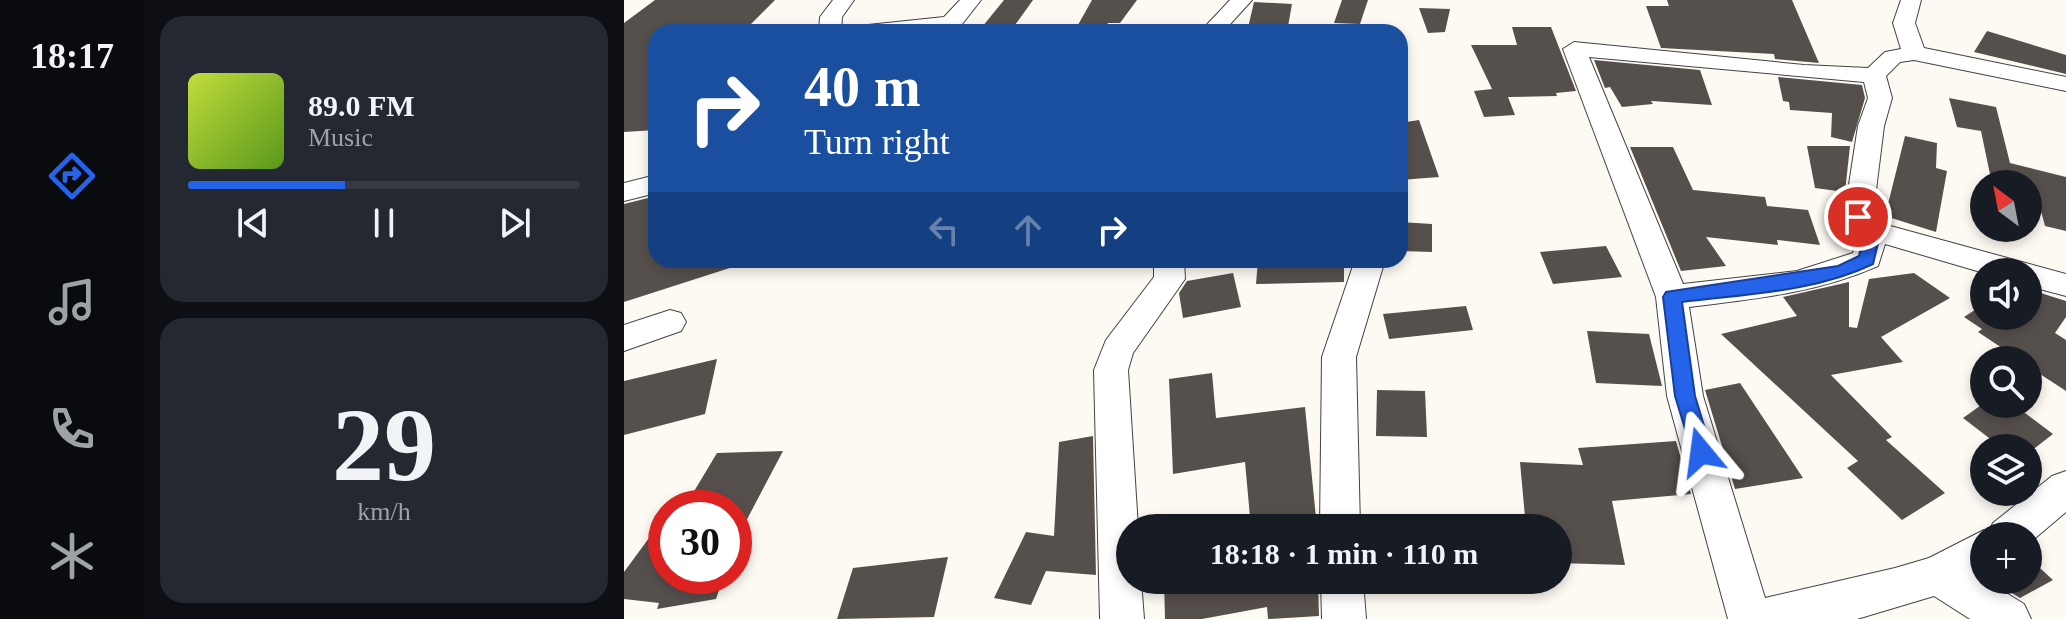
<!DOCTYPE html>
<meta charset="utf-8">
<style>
body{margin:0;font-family:Georgia,serif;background:#242831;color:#f1f3f6;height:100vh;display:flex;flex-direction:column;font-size:30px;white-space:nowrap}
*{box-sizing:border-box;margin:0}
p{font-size:26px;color:#9ea1a6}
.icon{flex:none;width:44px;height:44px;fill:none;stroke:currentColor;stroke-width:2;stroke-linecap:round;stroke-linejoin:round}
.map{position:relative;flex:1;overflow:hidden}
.details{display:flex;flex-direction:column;gap:16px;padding:16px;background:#0d0f14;width:480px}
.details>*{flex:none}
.hud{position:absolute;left:24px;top:24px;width:760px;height:244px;border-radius:24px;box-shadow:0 4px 12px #0003;background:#1a4fa0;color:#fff;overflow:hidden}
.needle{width:52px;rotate:328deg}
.fabs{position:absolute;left:1346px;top:170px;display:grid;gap:16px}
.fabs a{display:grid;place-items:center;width:72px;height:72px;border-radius:50%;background:#171b24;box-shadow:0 4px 12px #0003;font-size:40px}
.speed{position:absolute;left:24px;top:490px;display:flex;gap:16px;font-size:40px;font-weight:700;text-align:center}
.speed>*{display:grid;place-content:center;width:104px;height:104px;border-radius:50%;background:#171b24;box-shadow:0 4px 12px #0003;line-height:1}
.speed .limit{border:12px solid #d22;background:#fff;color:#111}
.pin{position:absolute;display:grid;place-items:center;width:68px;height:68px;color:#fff;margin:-34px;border:4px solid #fff;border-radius:50%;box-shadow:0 2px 8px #0007}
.me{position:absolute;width:88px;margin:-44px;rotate:344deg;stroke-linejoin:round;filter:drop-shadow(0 0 6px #0008)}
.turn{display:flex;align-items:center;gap:28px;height:168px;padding:0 24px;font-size:36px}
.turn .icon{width:104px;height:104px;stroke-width:2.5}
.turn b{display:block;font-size:56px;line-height:68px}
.lanes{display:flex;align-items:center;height:76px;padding:0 24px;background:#0003;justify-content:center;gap:40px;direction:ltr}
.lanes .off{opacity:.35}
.details .tile{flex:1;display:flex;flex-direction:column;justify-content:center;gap:12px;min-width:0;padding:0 28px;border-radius:24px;background:#242831}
.details .dial{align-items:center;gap:0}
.dial b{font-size:104px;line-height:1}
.song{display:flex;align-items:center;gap:24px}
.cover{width:96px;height:96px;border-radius:12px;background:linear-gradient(135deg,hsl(70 70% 55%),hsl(90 70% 35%))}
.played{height:8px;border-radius:4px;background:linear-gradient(90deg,#2563eb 40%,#363941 40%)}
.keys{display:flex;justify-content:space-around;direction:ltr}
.trip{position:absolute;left:492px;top:514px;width:456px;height:80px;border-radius:40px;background:#171b24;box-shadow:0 4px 12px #0003;font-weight:700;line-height:80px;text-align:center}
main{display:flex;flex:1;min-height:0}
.dock{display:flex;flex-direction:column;width:144px;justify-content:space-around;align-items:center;background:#090b0e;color:#9ea1a6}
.dock .icon{width:56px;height:56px}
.dock .on{color:#2563eb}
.dock b{font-size:36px;color:#f1f3f6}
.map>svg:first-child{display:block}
.building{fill:#56504d}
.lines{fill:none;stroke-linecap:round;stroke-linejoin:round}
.minor-casing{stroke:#424242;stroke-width:2}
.minor{fill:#fff;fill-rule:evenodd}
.route{fill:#2563eb;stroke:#184099;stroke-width:2}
</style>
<main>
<nav class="dock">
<b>18:17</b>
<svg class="icon on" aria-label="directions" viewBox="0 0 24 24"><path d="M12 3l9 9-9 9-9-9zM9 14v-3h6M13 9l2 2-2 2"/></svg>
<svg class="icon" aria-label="music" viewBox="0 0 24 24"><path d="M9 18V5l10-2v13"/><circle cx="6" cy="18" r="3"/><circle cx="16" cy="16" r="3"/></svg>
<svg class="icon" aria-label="phone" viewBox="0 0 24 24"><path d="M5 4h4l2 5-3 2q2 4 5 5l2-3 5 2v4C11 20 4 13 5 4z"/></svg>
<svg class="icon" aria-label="climate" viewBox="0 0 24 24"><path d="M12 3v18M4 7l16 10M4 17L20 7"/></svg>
</nav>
<section class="details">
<div class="tile">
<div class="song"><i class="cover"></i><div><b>89.0 FM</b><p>Music</p></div></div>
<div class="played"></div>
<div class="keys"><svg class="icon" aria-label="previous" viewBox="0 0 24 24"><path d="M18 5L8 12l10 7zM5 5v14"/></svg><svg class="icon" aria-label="pause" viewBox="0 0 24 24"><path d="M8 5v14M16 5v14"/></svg><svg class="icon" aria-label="next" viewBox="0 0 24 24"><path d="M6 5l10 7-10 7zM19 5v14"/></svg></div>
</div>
<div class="tile dial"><b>29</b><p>km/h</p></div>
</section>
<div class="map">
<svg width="1442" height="619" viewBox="0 0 1442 619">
<rect width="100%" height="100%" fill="#fdfaf3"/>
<g class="building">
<path d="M 31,0 L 151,0 L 119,32 L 32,32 L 32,130 L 0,132 L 0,23 Z"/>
<path d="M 380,0 L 409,0 L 386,32 L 354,32 Z"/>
<path d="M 468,0 L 513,0 L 496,23 L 484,23 L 479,32 L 450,32 Z"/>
<path d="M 718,0 L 744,0 L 736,24 L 710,23 Z"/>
<path d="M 1043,0 L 1168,0 L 1195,63 L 1151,59 L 1150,54 L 1037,48 L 1022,6 L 1045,6 Z"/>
<path d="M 630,2 L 668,4 L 663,32 L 623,32 Z"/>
<path d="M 795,8 L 826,9 L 821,32 L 804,33 Z"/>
<path d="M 888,27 L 927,27 L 952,91 L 932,93 L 933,96 L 884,97 L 891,115 L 860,117 L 850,91 L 868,89 L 847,45 L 893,45 Z"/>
<path d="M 1363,31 L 1442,55 L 1442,74 L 1350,52 Z"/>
<path d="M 970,60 L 1076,70 L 1088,105 L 1027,101 L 1029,104 L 998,107 L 986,87 L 981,88 Z"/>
<path d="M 1154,77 L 1238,85 L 1241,98 L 1228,142 L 1207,137 L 1208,113 L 1166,110 L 1165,102 L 1159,101 Z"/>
<path d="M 1325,98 L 1372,107 L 1386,163 L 1442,177 L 1442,231 L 1421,226 L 1410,184 L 1368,184 L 1357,131 L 1333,127 Z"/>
<path d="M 795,120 L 815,177 L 776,180 L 776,123 Z"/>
<path d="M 1281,136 L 1313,143 L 1312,168 L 1323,171 L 1312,232 L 1261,216 Z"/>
<path d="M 1183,146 L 1226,146 L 1221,192 L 1191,188 Z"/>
<path d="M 1006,147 L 1049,147 L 1069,190 L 1141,197 L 1143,206 L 1184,210 L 1196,245 L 1153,240 L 1154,245 L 1082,237 L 1102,266 L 1057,271 Z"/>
<path d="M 32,196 L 32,260 L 111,260 L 112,266 L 0,302 L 0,204 Z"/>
<path d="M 776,222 L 808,224 L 808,252 L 776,251 Z"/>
<path d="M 982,246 L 998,277 L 929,284 L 916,252 Z"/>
<path d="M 634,260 L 720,260 L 720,282 L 632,284 Z"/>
<path d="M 609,273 L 617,307 L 559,318 L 555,293 L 563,281 Z"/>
<path d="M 1290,273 L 1326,298 L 1257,337 L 1279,362 L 1207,375 L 1268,437 L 1262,440 L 1321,493 L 1278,520 L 1223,468 L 1234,461 L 1097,334 L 1173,316 L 1159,297 L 1225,282 L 1225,327 L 1233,328 L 1245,279 Z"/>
<path d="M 1404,289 L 1442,301 L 1442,317 L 1431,333 L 1442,340 L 1442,391 L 1404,366 L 1404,360 L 1396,360 L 1354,332 L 1358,329 L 1340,317 L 1360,304 L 1360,316 L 1404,316 Z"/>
<path d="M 842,306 L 849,330 L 765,339 L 759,314 Z"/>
<path d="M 963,331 L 1025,334 L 1038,386 L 972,383 Z"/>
<path d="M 93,359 L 81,414 L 0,435 L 0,381 Z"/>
<path d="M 588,373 L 592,418 L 681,407 L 693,528 L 627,528 L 621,462 L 549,474 L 545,379 Z"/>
<path d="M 1116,383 L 1179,478 L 1111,489 L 1081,390 Z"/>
<path d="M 753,390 L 801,391 L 803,437 L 752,436 Z"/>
<path d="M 1360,403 L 1389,404 L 1429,434 L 1411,448 L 1378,448 L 1339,418 Z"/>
<path d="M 469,436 L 472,575 L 422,571 L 407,605 L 370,598 L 402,532 L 430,536 L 435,442 Z"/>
<path d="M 1052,441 L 1067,494 L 988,501 L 1001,565 L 934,563 L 934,528 L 902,528 L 896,462 L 959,465 L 954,448 Z"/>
<path d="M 159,451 L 110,544 L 110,508 L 60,508 L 93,453 Z"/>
<path d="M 42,515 L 42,576 L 100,576 L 92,599 L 33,609 L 35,603 L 0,599 L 0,572 Z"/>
<path d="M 324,557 L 310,617 L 213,619 L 229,568 Z"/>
<path d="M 1404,557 L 1429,580 L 1396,598 L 1367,580 L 1404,580 Z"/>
<path d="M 540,580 L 694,580 L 695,616 L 644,619 L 643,607 L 578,619 L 541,619 Z"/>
</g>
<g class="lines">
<defs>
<g id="minor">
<path d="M 209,0 L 230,0 L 218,17 L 217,32 L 195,32 L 196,17 Z"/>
<path d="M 336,0 L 357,0 L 335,28 L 304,32 L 233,32 L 244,25 L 320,17 Z"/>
<path d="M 606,0 L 628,0 L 599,32 L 576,32 Z"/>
<path d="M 1277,0 L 1297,0 L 1291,23 L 1300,48 L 1442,77 L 1442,91 L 1290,60 L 1276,62 L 1262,76 L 1268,98 L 1260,126 L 1249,214 L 1259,224 L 1442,274 L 1442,296 L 1404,286 L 1404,272 L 1360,273 L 1261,244 L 1254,266 C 1193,293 1130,299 1065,307 L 1079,396 L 1141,598 L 1271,568 L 1305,558 L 1360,530 L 1365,532 L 1369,523 L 1428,476 L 1442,471 L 1442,512 L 1404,544 L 1404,536 L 1360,536 L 1360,571 L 1353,575 L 1400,604 L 1407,619 L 1346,619 L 1310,596 L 1233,619 L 1104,619 L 1043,396 L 1032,297 L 939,49 L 950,42 L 1180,65 L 1244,68 L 1261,52 L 1277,49 L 1269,23 ZM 965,57 L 1240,82 L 1244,98 L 1234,126 L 1220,217 L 1234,233 L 1229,253 L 1173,271 L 1059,284 Z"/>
<path d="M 32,175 L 32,193 L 0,201 L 0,183 Z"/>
<path d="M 530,260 L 560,260 L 561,279 L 509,353 L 504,370 L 514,528 L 506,528 L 506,580 L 517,580 L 520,619 L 476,619 L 470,370 L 482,340 L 530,277 Z"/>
<path d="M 731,260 L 761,260 L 732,357 L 736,528 L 696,528 L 698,357 Z"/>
<path d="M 46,310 L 57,313 L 62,322 L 57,331 L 0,351 L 0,325 Z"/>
<path d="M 697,580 L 739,580 L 742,619 L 698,619 Z"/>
</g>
</defs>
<use href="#minor" class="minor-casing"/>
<use href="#minor" class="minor"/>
</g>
<path class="route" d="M 1234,211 L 1257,231 L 1249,264 C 1191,292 1122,294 1058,302 L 1071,396 L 1088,452 L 1085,458 L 1070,458 L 1051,396 L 1039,297 L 1042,292 L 1214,266 L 1235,256 L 1240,232 L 1225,217 Z"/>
</svg>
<div class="fabs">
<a><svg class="needle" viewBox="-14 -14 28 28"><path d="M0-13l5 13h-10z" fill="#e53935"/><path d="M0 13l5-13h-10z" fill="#9ea1a6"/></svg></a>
<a><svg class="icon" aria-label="sound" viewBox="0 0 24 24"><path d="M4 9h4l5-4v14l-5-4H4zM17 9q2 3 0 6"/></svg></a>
<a><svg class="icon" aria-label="search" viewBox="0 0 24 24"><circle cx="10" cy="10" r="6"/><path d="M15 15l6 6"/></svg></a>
<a><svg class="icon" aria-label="layers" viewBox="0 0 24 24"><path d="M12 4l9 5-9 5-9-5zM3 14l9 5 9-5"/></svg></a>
<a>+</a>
</div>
<div class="speed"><div class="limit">30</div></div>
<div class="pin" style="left:1234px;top:217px;background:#d93025"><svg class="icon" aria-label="arrive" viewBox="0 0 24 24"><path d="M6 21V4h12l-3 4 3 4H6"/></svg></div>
<svg class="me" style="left:1077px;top:452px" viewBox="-20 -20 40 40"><path d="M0-17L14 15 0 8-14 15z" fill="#2563eb" stroke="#fff" stroke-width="4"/></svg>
<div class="trip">18:18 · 1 min · 110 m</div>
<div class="hud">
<div class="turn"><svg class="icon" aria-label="right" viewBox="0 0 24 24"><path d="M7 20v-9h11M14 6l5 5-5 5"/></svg><div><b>40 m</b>Turn right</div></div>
<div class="lanes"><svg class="icon off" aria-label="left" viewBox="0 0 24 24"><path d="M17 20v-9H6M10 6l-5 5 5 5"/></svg><svg class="icon off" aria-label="ahead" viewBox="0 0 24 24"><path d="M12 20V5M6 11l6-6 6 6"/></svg><svg class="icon" aria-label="right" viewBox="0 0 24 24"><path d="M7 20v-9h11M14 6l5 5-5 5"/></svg></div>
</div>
</div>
</main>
